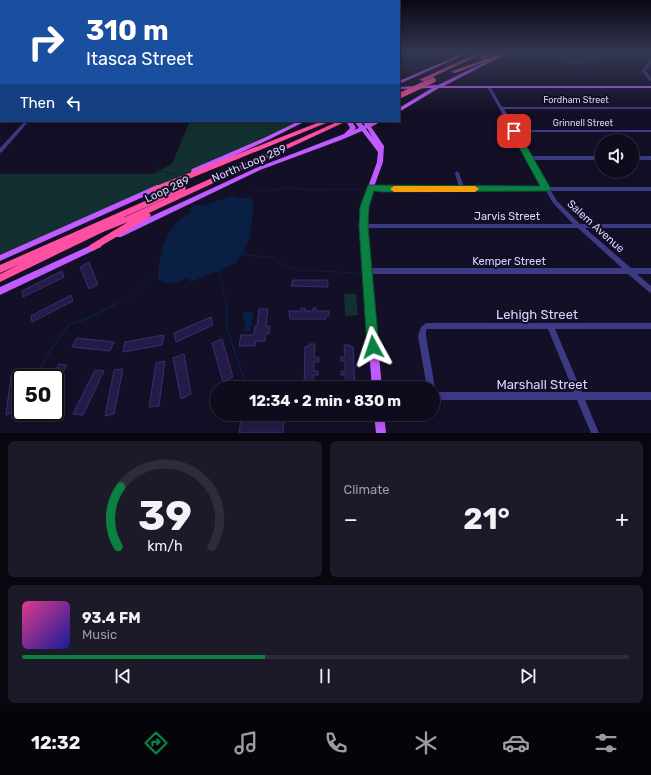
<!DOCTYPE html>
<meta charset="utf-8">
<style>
body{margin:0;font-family:Rubik,sans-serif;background:#1c1929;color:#f1f3f6;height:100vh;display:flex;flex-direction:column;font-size:15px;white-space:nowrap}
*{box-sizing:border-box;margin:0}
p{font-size:13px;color:#9b9ba3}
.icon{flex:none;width:22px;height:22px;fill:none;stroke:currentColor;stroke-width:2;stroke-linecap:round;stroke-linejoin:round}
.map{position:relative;height:433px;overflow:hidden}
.side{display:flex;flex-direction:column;gap:8px;padding:8px;background:#08060f;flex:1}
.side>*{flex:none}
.hud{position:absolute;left:0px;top:0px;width:400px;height:122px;box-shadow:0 2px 10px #0003,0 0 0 1px #2e2b3b;background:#1a4fa0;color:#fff;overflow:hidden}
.controls{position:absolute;left:595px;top:134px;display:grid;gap:8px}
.controls a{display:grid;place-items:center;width:44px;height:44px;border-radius:50%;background:#0e0b1c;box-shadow:0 2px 10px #0003,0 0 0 1px #2e2b3b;font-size:20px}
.speed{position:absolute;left:12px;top:369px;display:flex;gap:8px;font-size:20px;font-weight:700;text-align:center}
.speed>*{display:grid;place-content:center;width:52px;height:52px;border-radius:50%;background:#0e0b1c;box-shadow:0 2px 10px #0003,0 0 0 1px #2e2b3b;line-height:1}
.speed .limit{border:2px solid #111;border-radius:6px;background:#fff;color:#111}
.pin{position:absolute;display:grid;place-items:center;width:34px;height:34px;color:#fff;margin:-17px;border-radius:8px;box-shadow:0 2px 6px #0006}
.me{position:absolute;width:44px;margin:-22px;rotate:355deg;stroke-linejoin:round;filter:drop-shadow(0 0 3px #0008)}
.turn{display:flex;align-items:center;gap:14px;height:84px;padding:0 20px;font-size:18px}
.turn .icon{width:52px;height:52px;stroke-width:2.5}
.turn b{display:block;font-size:28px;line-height:34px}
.then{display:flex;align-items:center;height:38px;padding:0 20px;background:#0003;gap:8px;font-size:15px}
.big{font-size:30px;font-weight:700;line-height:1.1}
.side .widget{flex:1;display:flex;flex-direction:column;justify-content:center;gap:6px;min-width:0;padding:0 14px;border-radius:6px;background:#1c1929}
.side .dial{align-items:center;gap:0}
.dial svg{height:104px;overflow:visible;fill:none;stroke:#2e2b3b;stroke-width:7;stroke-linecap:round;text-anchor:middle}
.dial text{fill:#f1f3f6;stroke:none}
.song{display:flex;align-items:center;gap:12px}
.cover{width:48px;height:48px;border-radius:6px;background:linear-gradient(135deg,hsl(330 70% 55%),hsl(240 70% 35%))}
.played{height:4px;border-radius:2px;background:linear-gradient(90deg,#0b8043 40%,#2e2b3b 40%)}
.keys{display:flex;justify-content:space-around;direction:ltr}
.heat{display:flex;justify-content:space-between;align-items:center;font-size:22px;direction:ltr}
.side .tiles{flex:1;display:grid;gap:8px;grid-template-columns:1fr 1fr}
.widget:last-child{grid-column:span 2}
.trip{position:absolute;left:210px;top:381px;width:230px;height:40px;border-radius:20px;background:#0e0b1c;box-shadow:0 2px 10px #0003,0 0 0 1px #2e2b3b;font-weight:700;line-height:40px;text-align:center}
.menu{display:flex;height:64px;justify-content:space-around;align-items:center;background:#06040b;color:#9b9ba3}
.menu .icon{width:28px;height:28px}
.menu .selected{color:#0b8043}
.menu b{font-size:18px;color:#f1f3f6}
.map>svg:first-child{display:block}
.green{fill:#12302f}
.water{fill:#0a1f44}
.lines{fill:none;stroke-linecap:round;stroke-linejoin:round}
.stream-far1{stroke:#0a1f44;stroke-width:1}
.stream{stroke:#0a1f44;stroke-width:1.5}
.building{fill:#241b47;stroke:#3b2d73}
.minor{fill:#3d3a85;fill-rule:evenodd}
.major{fill:#c25bff;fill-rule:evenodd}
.highway{fill:#ff4fa3;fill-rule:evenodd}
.highway-bridge{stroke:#ff4fa3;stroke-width:5.5}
.route{fill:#0b8043;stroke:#07532c}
.slow{fill:#f59e0b}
.labels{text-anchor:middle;stroke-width:4;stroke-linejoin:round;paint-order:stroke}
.far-street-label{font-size:9px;fill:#d9d4ff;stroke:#130f26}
.street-label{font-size:11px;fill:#d9d4ff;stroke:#130f26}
.near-street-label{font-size:13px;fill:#d9d4ff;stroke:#130f26}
</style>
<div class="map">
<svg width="651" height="433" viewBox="0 0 651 433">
<rect width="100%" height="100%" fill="#130f26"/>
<g class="green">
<path d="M 190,121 L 300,121 L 251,146 L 0,255 L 0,174 L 153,174 L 172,164 Z"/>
<path d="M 344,294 L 356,294 L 358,315 L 345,316 Z"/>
</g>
<g class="water">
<path d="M 235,196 L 237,198 L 251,198 L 253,201 L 254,206 L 249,237 L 252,239 L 249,239 L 242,255 L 236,260 L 237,264 L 232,264 L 220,270 L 219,273 L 216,272 L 190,282 L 188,278 L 171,284 L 158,280 C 157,261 165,234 178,221 C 181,217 187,216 191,213 L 190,208 L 197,205 L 203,205 Z"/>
<path d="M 243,312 L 253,312 L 252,326 L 251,326 L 250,331 L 244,331 L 246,320 L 242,320 Z"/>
</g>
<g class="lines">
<g class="stream-far1">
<path d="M 152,164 L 160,171 L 174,174 L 177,177"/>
<path d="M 249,198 L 255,191 L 275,190 L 289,187 L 307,190 L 363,189"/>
<path d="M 193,203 L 195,206"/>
<path d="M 242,255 L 272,257 L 282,265 L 296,270 L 358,273"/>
<path d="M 219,273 L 227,304"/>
<path d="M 116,304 L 136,292 L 140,285 L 154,275 L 157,276"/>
</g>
<g class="stream">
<path d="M 227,303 L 227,329 L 244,379"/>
<path d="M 35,378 L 49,353 L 69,324 L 87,319 L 118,303"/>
<path d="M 20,423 L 21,412"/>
</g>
</g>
<g class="building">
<path d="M 586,52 L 590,54 L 594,52 L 600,52 L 607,54 L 594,62 L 588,59 L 578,65 L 561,59 L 571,54 L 579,57 Z"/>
<path d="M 89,262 L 98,285 L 89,289 L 80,267 Z"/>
<path d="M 62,271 L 64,277 L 23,297 L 22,291 Z"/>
<path d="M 293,280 L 327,280 L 328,282 L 328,287 L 291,286 Z"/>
<path d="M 71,295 L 73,301 L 32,322 L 31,316 Z"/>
<path d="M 301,308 L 305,308 L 305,311 L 313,311 L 313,308 L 316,308 L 316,311 L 329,311 L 329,316 L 326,316 L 326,319 L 290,319 L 289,311 L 301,311 Z"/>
<path d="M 259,309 L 268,309 L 266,326 L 270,326 L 269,334 L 266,334 L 265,341 L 256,341 L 255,346 L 239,346 L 241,335 L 254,335 L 255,326 L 257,326 Z"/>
<path d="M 211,317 L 213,325 L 176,342 L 174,333 Z"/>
<path d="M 164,335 L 162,345 L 123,352 L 125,342 Z"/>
<path d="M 77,338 L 114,342 L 110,351 L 72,347 Z"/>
<path d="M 222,339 L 233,377 L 223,382 L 212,343 Z"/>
<path d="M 309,344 L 315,344 L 314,357 L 319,357 L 319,362 L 314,362 L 314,371 L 318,371 L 318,375 L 314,375 L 313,388 L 304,388 L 305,347 L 309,346 Z"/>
<path d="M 344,345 L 350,345 L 351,347 L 353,347 L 355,388 L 346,388 L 345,375 L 341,375 L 341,371 L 345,371 L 345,361 L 341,361 L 341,357 L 345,357 Z"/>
<path d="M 184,354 L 191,394 L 181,399 L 173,358 Z"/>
<path d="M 165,361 L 159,406 L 149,407 L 156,363 Z"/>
<path d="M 59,364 L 67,365 L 55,387 L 55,378 L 51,378 Z"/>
<path d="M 123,369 L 114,414 L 105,416 L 114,370 Z"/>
<path d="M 95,370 L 104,371 L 83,415 L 73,414 Z"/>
<path d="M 20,371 L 16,411 L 6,415 L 11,375 Z"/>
<path d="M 241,419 L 284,419 L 283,433 L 239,433 Z"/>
</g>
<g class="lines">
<g class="minor">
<path d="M 647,52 L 651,52 L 651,54 Z"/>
<path d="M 650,59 L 651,59 L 651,63 L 646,71 L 651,78 L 651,81 L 650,81 L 642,71 Z"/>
<path d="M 488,86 L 490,86 L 502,107 L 651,107 L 651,109 L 504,109 L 516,130 L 651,130 L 651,132 L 517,132 L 531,156 L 602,156 L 602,160 L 533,160 L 549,187 L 651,187 L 651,191 L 551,191 L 557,201 L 580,224 L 651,224 L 651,228 L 585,228 L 631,268 L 651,268 L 651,274 L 637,274 L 651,286 L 651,293 L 649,292 L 628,274 L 367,274 L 365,273 L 364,271 L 365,269 L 367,268 L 622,268 L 578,228 L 361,228 L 360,226 L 361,224 L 573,224 L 553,203 L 546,191 L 383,191 L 369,188 L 368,187 L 371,185 L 383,187 L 459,187 L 455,173 L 457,171 L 459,173 L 464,187 L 544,187 L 487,87 Z"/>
<path d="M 25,121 L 29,121 L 2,152 L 0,153 L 0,148 Z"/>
<rect x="632" y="156" width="19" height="4"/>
<path d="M 426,323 L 651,323 L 651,329 L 555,329 L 582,392 L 651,392 L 651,400 L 585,400 L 599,433 L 591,433 L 577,400 L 433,400 L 433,392 L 574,392 L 548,329 L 427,329 L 426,331 L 426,336 L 435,388 L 433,391 L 433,388 L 427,388 L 418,336 L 421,327 Z"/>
</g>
<g class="major">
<path d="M 466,52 L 471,52 L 399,84 L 399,81 Z"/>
<path d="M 505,52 L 510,52 L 444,86 L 651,86 L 651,88 L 439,88 L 399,112 L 399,108 L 432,88 L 399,89 L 399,87 L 438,85 Z"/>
<rect x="0" y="86" width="1" height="2"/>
<path d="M 299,121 L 306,121 L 268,140 L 196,173 L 192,173 L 191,171 L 192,169 L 264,138 Z"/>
<path d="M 346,121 L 352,121 L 356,128 L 354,130 L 359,128 L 354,121 L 360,121 L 364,126 L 365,125 L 362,121 L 368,121 L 369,123 L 375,121 L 382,121 L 371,127 L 384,146 L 383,162 L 370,198 L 367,226 L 382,388 L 372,388 L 359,226 L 364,198 L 377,162 L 378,152 L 362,131 L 341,140 L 260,170 L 121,237 L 115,237 L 114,235 L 115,233 L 256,168 L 344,134 L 350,128 ZM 367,128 L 373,138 L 366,129 Z"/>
<path d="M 157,185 L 159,185 L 162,187 L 161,189 L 0,261 L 0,255 Z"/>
<path d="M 98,242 L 101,243 L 102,245 L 101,247 L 0,295 L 0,287 Z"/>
<path d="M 374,414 L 384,414 L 386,433 L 376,433 Z"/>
</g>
<g class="highway">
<path d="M 480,52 L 486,52 L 424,81 L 419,80 Z"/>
<path d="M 490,52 L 496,52 L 483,59 L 479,58 Z"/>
<path d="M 502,53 L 506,54 L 455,73 L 450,72 Z"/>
<path d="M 322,121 L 331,121 L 157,192 L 154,193 L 150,190 L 151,188 Z"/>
<path d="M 339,121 L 347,121 L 149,213 L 151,215 L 150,217 L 96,249 L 93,251 L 90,249 L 89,247 L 90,245 L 128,222 L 103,232 L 0,282 L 0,274 L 20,264 L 0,273 L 0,265 L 179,186 L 185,186 L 186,188 L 185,190 L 124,217 L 125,217 Z"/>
</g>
<path class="highway-bridge" d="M 399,96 L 433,80"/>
</g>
<linearGradient id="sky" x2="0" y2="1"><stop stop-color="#0a0815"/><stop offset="0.46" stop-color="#333752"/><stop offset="1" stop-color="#333752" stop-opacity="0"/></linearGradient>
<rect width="651" height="113" fill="url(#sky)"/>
<path class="route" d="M 514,129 L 518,131 L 551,189 L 549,191 L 383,192 L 374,191 L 369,207 L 368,226 L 379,347 L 377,351 L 373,353 L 369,351 L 367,347 L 359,226 L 360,207 L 368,185 L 540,186 L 510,131 Z"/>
<path class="slow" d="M 394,186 L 475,186 L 479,189 L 475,192 L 394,192 L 390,189 Z"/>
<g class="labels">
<g class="far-street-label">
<text x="576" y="103">Fordham Street</text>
<text x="583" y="126">Grinnell Street</text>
</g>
<g class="street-label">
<text transform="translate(249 163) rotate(-23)" y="4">North Loop 289</text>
<text transform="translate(167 189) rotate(-25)" y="4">Loop 289</text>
<text x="507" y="220">Jarvis Street</text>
<text transform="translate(596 226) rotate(42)" y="4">Salem Avenue</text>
<text x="509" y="265">Kemper Street</text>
</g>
<g class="near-street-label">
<text x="537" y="319">Lehigh Street</text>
<text x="542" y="389">Marshall Street</text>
</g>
</g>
</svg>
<div class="controls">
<a><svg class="icon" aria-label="sound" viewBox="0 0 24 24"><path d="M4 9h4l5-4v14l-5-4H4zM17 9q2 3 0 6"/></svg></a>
</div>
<div class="speed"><div class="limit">50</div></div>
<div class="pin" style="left:514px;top:131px;background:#d93025"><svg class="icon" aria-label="arrive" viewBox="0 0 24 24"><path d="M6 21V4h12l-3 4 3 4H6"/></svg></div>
<svg class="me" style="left:373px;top:347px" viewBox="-20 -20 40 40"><path d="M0-17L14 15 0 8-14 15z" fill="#0b8043" stroke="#fff" stroke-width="4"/></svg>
<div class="trip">12:34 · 2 min · 830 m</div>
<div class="hud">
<div class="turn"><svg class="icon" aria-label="right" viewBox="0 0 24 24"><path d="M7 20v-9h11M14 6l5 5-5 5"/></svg><div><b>310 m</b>Itasca Street</div></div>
<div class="then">Then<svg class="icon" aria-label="left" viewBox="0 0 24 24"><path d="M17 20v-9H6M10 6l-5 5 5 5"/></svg></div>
</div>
</div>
<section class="side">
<div class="tiles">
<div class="widget dial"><svg viewBox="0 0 100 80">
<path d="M14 69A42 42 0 1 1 86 69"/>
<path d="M14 69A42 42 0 0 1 16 23" stroke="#0b8043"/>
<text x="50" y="56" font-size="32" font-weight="700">39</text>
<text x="50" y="72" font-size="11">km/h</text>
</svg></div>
<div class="widget"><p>Climate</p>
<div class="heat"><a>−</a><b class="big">21°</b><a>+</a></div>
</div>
<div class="widget">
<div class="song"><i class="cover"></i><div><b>93.4 FM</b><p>Music</p></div></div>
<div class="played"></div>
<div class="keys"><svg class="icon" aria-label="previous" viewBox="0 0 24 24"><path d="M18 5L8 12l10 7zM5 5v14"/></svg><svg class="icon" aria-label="pause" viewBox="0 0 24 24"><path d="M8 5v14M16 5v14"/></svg><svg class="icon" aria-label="next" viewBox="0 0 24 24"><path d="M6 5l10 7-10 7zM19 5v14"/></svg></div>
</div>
</div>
</section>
<nav class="menu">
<b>12:32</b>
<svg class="icon selected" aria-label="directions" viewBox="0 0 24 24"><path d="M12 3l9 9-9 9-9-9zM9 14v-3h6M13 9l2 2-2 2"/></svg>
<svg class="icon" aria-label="music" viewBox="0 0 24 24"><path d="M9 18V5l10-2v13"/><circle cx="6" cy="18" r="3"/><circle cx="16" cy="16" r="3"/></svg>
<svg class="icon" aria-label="phone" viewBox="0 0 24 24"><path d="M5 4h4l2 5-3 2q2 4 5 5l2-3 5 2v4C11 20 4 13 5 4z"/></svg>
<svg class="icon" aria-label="climate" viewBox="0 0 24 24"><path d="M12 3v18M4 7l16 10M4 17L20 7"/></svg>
<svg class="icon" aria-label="car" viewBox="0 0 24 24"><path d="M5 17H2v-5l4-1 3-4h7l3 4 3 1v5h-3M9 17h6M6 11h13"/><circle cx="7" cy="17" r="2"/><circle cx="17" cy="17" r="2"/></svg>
<svg class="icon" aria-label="filters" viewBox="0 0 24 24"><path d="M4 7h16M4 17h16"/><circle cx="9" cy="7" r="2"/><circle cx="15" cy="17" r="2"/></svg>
</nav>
